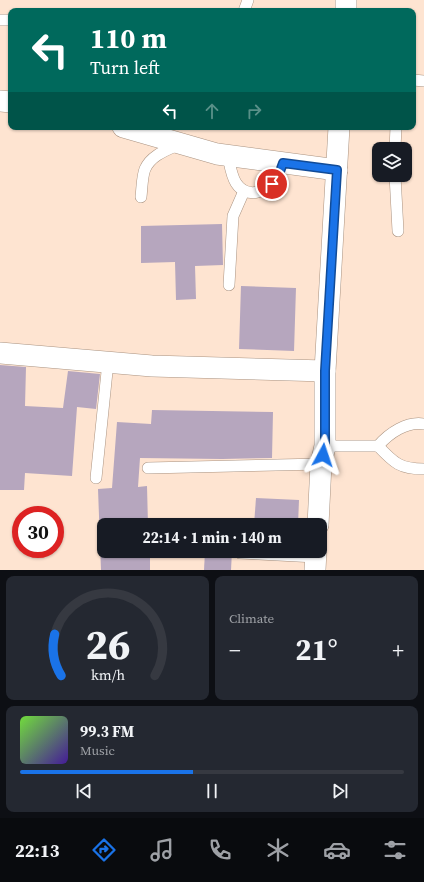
<!DOCTYPE html>
<meta charset="utf-8">
<style>
body{margin:0;font-family:"Source Serif 4",serif;background:#242831;color:#f1f3f6;height:100vh;display:flex;flex-direction:column;font-size:15px;white-space:nowrap}
*{box-sizing:border-box;margin:0}
p{font-size:13px;color:#9ea1a6}
.icon{flex:none;width:22px;height:22px;fill:none;stroke:currentColor;stroke-width:2;stroke-linecap:round;stroke-linejoin:round}
.map{position:relative;height:570px;overflow:hidden}
.side{display:flex;flex-direction:column;gap:6px;padding:6px;background:#0d0f14;flex:1}
.side>*{flex:none}
.guide{position:absolute;left:8px;top:8px;width:408px;height:122px;border-radius:8px;box-shadow:0 1px 3px #0004;background:#00695c;color:#fff;overflow:hidden}
.controls{position:absolute;left:372px;top:142px;display:grid;gap:8px}
.controls a{display:grid;place-items:center;width:40px;height:40px;border-radius:8px;background:#171b24;box-shadow:0 1px 3px #0004;font-size:20px}
.speed{position:absolute;left:12px;top:506px;display:flex;gap:8px;font-size:20px;font-weight:700;text-align:center}
.speed>*{display:grid;place-content:center;width:52px;height:52px;border-radius:50%;background:#171b24;box-shadow:0 1px 3px #0004;line-height:1}
.speed .limit{border:6px solid #d22;background:#fff;color:#111}
.pin{position:absolute;display:grid;place-items:center;width:34px;height:34px;color:#fff;margin:-17px;border:2px solid #fff;border-radius:50%;box-shadow:0 1px 4px #0007}
.me{position:absolute;width:44px;margin:-22px;rotate:5deg;stroke-linejoin:round;filter:drop-shadow(0 0 3px #0008)}
.turn{display:flex;align-items:center;gap:14px;height:84px;padding:0 16px;font-size:18px}
.turn .icon{width:52px;height:52px;stroke-width:2.5}
.turn b{display:block;font-size:28px;line-height:34px}
.lanes{display:flex;align-items:center;height:38px;padding:0 16px;background:#0003;justify-content:center;gap:20px;direction:ltr}
.lanes .off{opacity:.35}
.big{font-size:30px;font-weight:700;line-height:1.1}
.side .widget{flex:1;display:flex;flex-direction:column;justify-content:center;gap:6px;min-width:0;padding:0 14px;border-radius:8px;background:#242831}
.side .dial{align-items:center;gap:0}
.dial svg{height:104px;overflow:visible;fill:none;stroke:#363941;stroke-width:7;stroke-linecap:round;text-anchor:middle}
.dial text{fill:#f1f3f6;stroke:none}
.song{display:flex;align-items:center;gap:12px}
.cover{width:48px;height:48px;border-radius:6px;background:linear-gradient(135deg,hsl(100 70% 55%),hsl(260 70% 35%))}
.played{height:4px;border-radius:2px;background:linear-gradient(90deg,#1a73e8 45%,#363941 45%)}
.keys{display:flex;justify-content:space-around;direction:ltr}
.heat{display:flex;justify-content:space-between;align-items:center;font-size:22px;direction:ltr}
.side .tiles{flex:1;display:grid;gap:6px;grid-template-columns:1fr 1fr}
.widget:last-child{grid-column:span 2}
.trip{position:absolute;left:97px;top:518px;width:230px;height:40px;border-radius:8px;background:#171b24;box-shadow:0 1px 3px #0004;font-weight:700;line-height:40px;text-align:center}
.tab-bar{display:flex;height:64px;justify-content:space-around;align-items:center;background:#090b0e;color:#9ea1a6}
.tab-bar .icon{width:28px;height:28px}
.tab-bar .on{color:#1a73e8}
.tab-bar b{font-size:18px;color:#f1f3f6}
.map>svg:first-child{display:block}
.building{fill:#b6a6be}
.lines{fill:none;stroke-linecap:round;stroke-linejoin:round}
.service-casing{stroke:#aa9381;stroke-width:12}
.minor-casing{stroke:#aa9381;stroke-width:22}
.service{stroke:#fff;stroke-width:11}
.minor{stroke:#fff;stroke-width:21}
.route-casing{stroke:#114b97;stroke-width:10}
.route{stroke:#1a73e8;stroke-width:7}
</style>
<div class="map">
<svg width="424" height="570" viewBox="0 0 424 570">
<rect width="100%" height="100%" fill="#fee4d1"/>
<g class="building">
<path d="M 222,224 L 223,265 L 195,266 L 196,299 L 176,300 L 175,262 L 141,263 L 141,226 Z"/>
<path d="M 241,286 L 296,288 L 294,351 L 239,349 Z"/>
<path d="M 0,365 L 26,367 L 25,406 L 63,408 L 68,371 L 100,374 L 96,409 L 77,407 L 72,476 L 25,473 L 24,490 L 0,490 Z"/>
<path d="M 152,410 L 273,412 L 272,458 L 222,459 L 140,458 L 138,487 L 147,486 L 148,525 L 104,525 L 104,551 L 150,551 L 150,570 L 101,570 L 98,489 L 112,488 L 117,422 L 151,424 Z"/>
<path d="M 256,498 L 299,500 L 298,525 L 254,525 Z"/>
<path d="M 205,551 L 232,551 L 231,570 L 204,570 Z"/>
</g>
<g class="lines">
<defs>
<g id="service">
<path d="M 244,11 L 248,0"/>
<path d="M 0,20 L 11,20"/>
<path d="M 413,80 L 424,81"/>
<path d="M 395,149 L 396,127"/>
<path d="M 228,156 C 230,165 231,175 236,183 C 247,200 268,192 277,178 C 280,174 281,168 283,163"/>
<path d="M 395,175 L 398,231"/>
<path d="M 141,197 C 142,189 142,176 145,169 C 151,155 167,150 180,144"/>
<path d="M 229,285 L 233,216 L 244,191"/>
<path d="M 325,446 L 378,446 C 389,433 407,421 424,424"/>
<path d="M 378,446 C 394,463 400,469 424,469"/>
<path d="M 148,468 L 321,464"/>
<path d="M 96,478 L 108,362"/>
<path d="M 240,553 L 316,557"/>
</g>
<g id="minor">
<path d="M 346,11 L 346,0"/>
<path d="M 0,101 L 11,102"/>
<path d="M 123,127 L 217,154 L 337,170"/>
<path d="M 0,353 L 152,366 L 325,371"/>
<path d="M 318,525 L 321,464 L 325,446 L 325,371 L 339,127"/>
<path d="M 315,570 L 316,551"/>
</g>
</defs>
<use href="#service" class="service-casing"/>
<use href="#minor" class="minor-casing"/>
<use href="#service" class="service"/>
<use href="#minor" class="minor"/>
</g>
<g class="lines">
<defs>
<path id="route" d="M 272,184 L 278,177 L 283,163 L 337,170 L 325,371 L 325,446 L 323,455"/>
</defs>
<use href="#route" class="route-casing"/>
<use href="#route" class="route"/>
</g>
</svg>
<div class="controls">
<a><svg class="icon" aria-label="layers" viewBox="0 0 24 24"><path d="M12 4l9 5-9 5-9-5zM3 14l9 5 9-5"/></svg></a>
</div>
<div class="speed"><div class="limit">30</div></div>
<div class="pin" style="left:272px;top:184px;background:#d93025"><svg class="icon" aria-label="arrive" viewBox="0 0 24 24"><path d="M6 21V4h12l-3 4 3 4H6"/></svg></div>
<svg class="me" style="left:323px;top:455px" viewBox="-20 -20 40 40"><path d="M0-17L14 15 0 8-14 15z" fill="#1a73e8" stroke="#fff" stroke-width="4"/></svg>
<div class="trip">22:14 · 1 min · 140 m</div>
<div class="guide">
<div class="turn"><svg class="icon" aria-label="left" viewBox="0 0 24 24"><path d="M17 20v-9H6M10 6l-5 5 5 5"/></svg><div><b>110 m</b>Turn left</div></div>
<div class="lanes"><svg class="icon" aria-label="left" viewBox="0 0 24 24"><path d="M17 20v-9H6M10 6l-5 5 5 5"/></svg><svg class="icon off" aria-label="ahead" viewBox="0 0 24 24"><path d="M12 20V5M6 11l6-6 6 6"/></svg><svg class="icon off" aria-label="right" viewBox="0 0 24 24"><path d="M7 20v-9h11M14 6l5 5-5 5"/></svg></div>
</div>
</div>
<section class="side">
<div class="tiles">
<div class="widget dial"><svg viewBox="0 0 100 80">
<path d="M14 69A42 42 0 1 1 86 69"/>
<path d="M14 69A42 42 0 0 1 9 37" stroke="#1a73e8"/>
<text x="50" y="56" font-size="32" font-weight="700">26</text>
<text x="50" y="72" font-size="11">km/h</text>
</svg></div>
<div class="widget"><p>Climate</p>
<div class="heat"><a>−</a><b class="big">21°</b><a>+</a></div>
</div>
<div class="widget">
<div class="song"><i class="cover"></i><div><b>99.3 FM</b><p>Music</p></div></div>
<div class="played"></div>
<div class="keys"><svg class="icon" aria-label="previous" viewBox="0 0 24 24"><path d="M18 5L8 12l10 7zM5 5v14"/></svg><svg class="icon" aria-label="pause" viewBox="0 0 24 24"><path d="M8 5v14M16 5v14"/></svg><svg class="icon" aria-label="next" viewBox="0 0 24 24"><path d="M6 5l10 7-10 7zM19 5v14"/></svg></div>
</div>
</div>
</section>
<nav class="tab-bar">
<b>22:13</b>
<svg class="icon on" aria-label="directions" viewBox="0 0 24 24"><path d="M12 3l9 9-9 9-9-9zM9 14v-3h6M13 9l2 2-2 2"/></svg>
<svg class="icon" aria-label="music" viewBox="0 0 24 24"><path d="M9 18V5l10-2v13"/><circle cx="6" cy="18" r="3"/><circle cx="16" cy="16" r="3"/></svg>
<svg class="icon" aria-label="phone" viewBox="0 0 24 24"><path d="M5 4h4l2 5-3 2q2 4 5 5l2-3 5 2v4C11 20 4 13 5 4z"/></svg>
<svg class="icon" aria-label="climate" viewBox="0 0 24 24"><path d="M12 3v18M4 7l16 10M4 17L20 7"/></svg>
<svg class="icon" aria-label="car" viewBox="0 0 24 24"><path d="M5 17H2v-5l4-1 3-4h7l3 4 3 1v5h-3M9 17h6M6 11h13"/><circle cx="7" cy="17" r="2"/><circle cx="17" cy="17" r="2"/></svg>
<svg class="icon" aria-label="filters" viewBox="0 0 24 24"><path d="M4 7h16M4 17h16"/><circle cx="9" cy="7" r="2"/><circle cx="15" cy="17" r="2"/></svg>
</nav>
